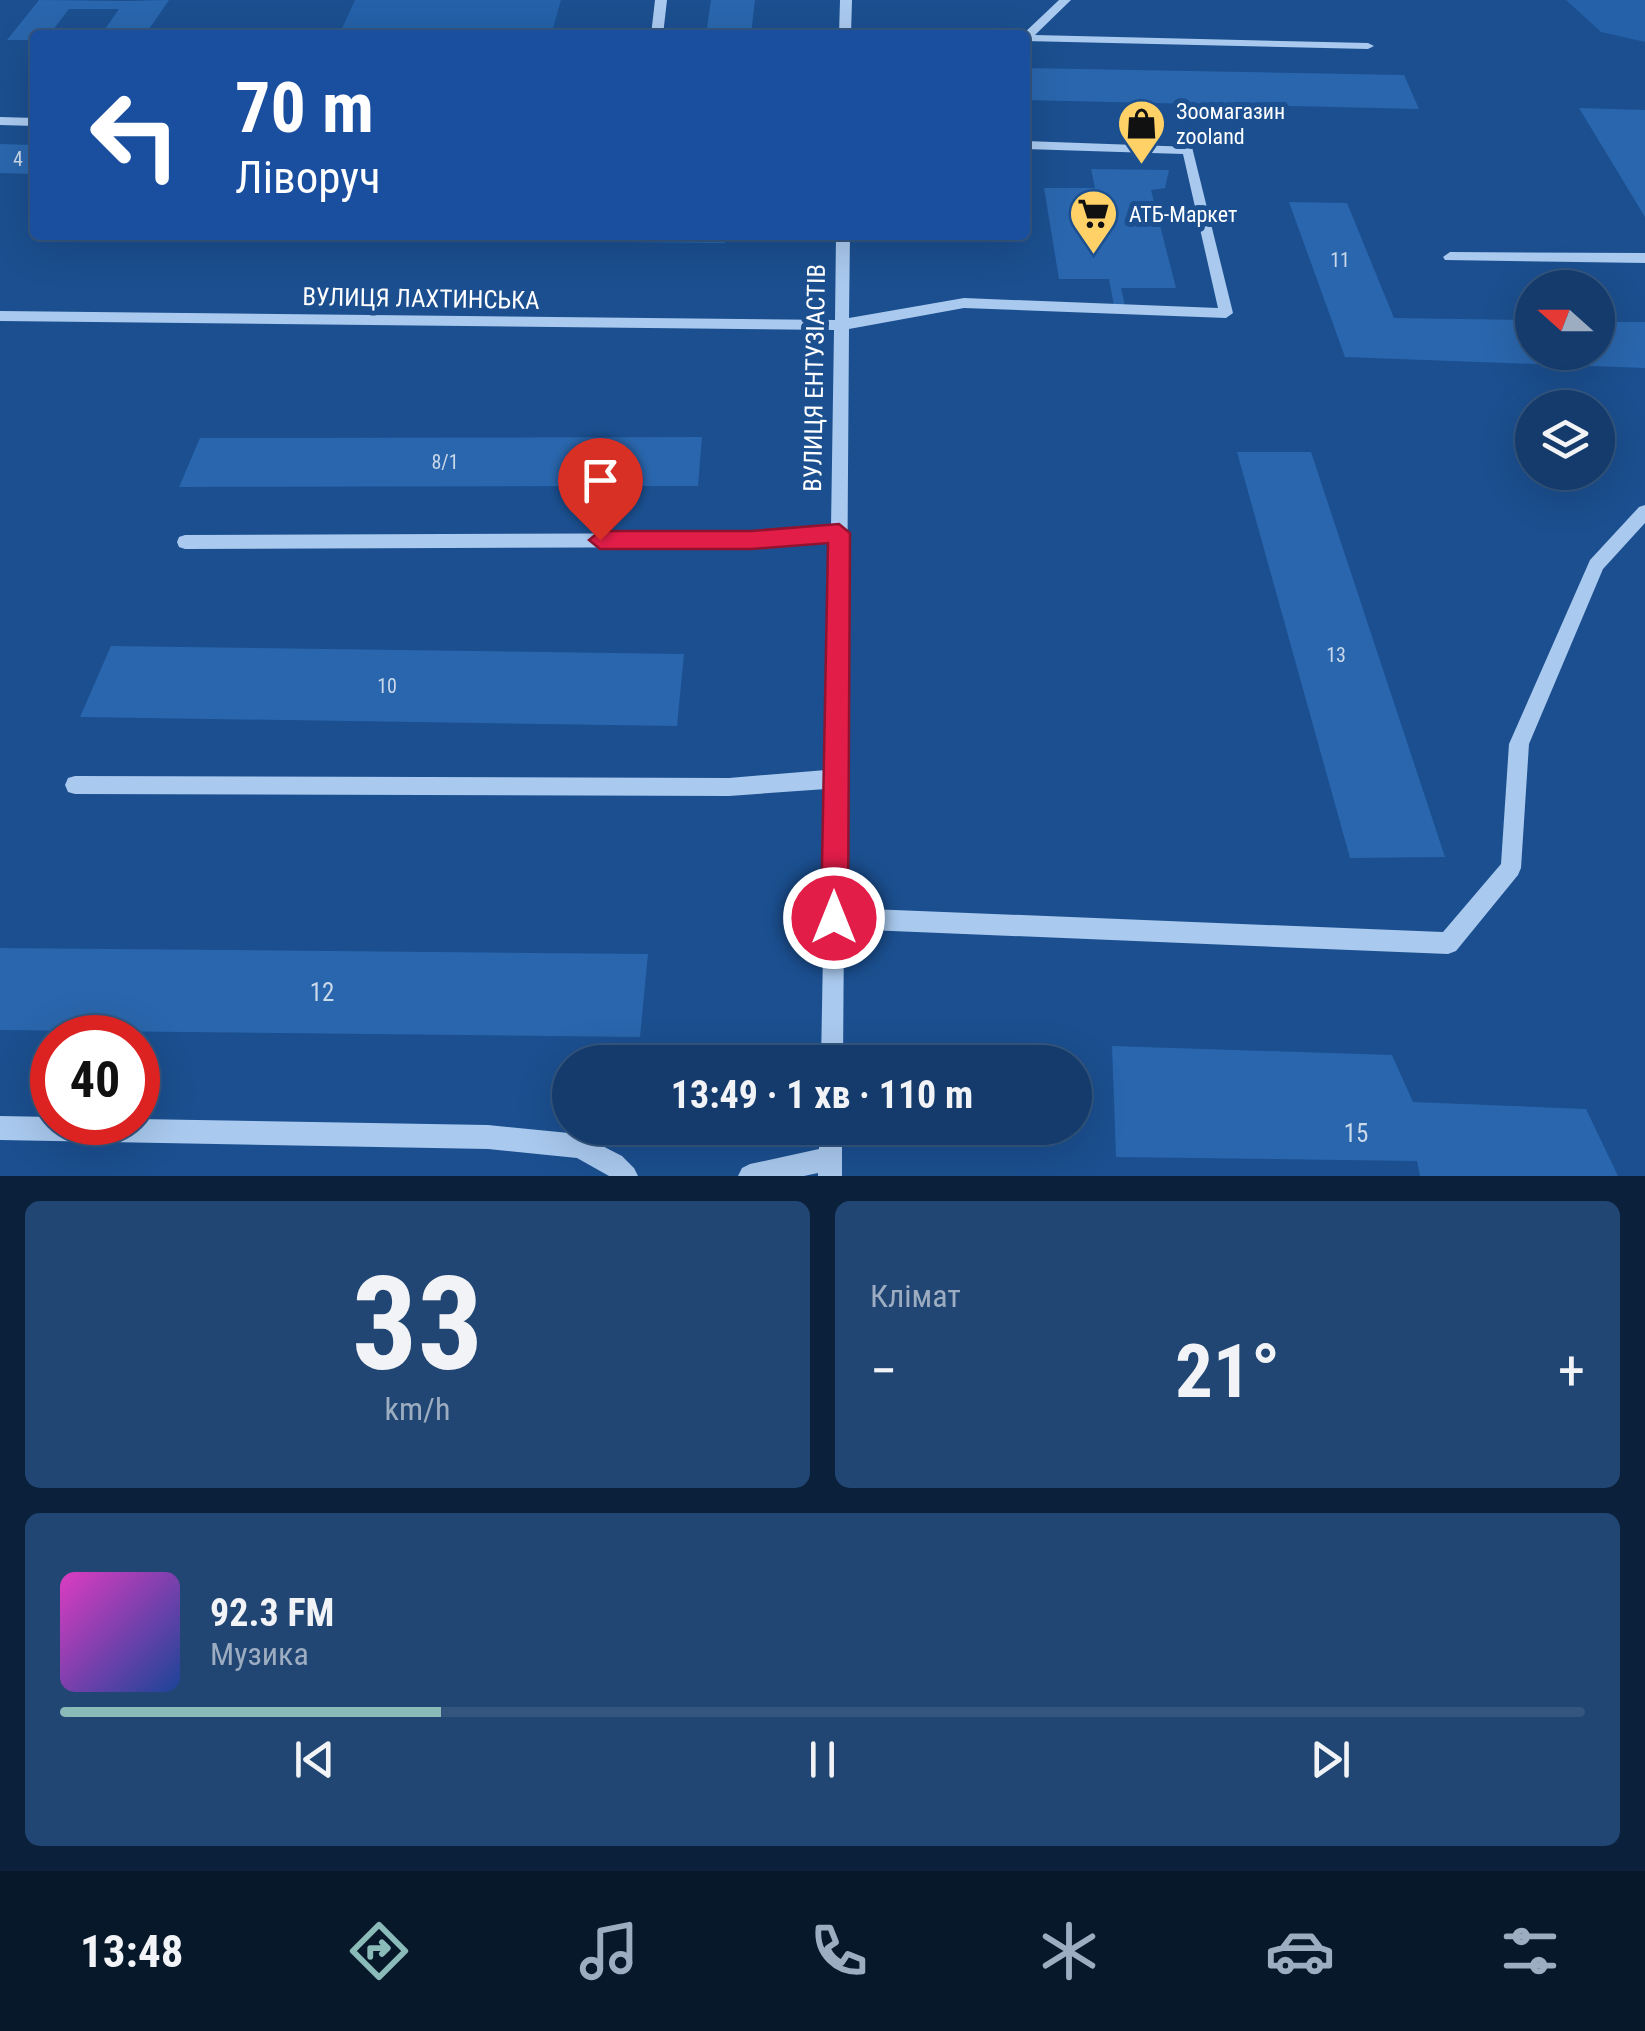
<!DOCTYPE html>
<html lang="uk">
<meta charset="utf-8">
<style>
body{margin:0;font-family:"Roboto Condensed",sans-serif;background:#214673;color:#f1f3f6;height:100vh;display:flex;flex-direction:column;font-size:38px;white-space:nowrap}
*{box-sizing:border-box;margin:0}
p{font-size:32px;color:#9dadc1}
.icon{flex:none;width:55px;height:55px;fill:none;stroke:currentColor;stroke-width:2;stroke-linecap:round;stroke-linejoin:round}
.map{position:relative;height:1176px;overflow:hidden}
.side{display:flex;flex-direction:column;gap:25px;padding:25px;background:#0b203b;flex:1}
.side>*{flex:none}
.hud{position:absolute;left:30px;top:30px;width:1000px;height:210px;border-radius:10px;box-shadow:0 10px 40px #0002,0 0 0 2px #33557e;background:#1a4fa0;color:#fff;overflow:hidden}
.needle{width:65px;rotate:291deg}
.buttons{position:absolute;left:1515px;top:270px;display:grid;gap:20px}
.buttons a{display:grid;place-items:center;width:100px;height:100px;border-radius:50%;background:#143b6b;box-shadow:0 10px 40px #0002,0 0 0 2px #33557e;font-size:50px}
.speed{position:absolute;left:30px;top:1015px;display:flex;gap:20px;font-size:50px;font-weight:700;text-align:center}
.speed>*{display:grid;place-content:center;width:130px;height:130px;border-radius:50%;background:#143b6b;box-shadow:0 10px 40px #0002,0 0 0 2px #33557e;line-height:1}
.speed .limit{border:15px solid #d22;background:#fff;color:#111}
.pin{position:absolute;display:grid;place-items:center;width:85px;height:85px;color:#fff;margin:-102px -42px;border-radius:50% 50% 50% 0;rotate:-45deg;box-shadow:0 0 10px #0007}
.pin .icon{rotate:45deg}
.me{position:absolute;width:110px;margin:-55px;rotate:0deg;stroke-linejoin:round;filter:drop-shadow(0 0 8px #0008)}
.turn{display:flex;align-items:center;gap:35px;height:210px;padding:0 40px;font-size:45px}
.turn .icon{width:130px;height:130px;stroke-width:2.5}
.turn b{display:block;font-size:70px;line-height:85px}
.big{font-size:75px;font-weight:700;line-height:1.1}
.side .widget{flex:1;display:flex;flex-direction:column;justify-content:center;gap:15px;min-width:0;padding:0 35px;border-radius:15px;background:#214673}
.side .dial{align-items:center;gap:0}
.dial b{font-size:130px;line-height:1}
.song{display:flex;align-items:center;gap:30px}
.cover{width:120px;height:120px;border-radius:15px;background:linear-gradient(135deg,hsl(310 70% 55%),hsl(220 70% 35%))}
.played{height:10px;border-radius:5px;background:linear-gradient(90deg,#8bbbb9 25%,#33557e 25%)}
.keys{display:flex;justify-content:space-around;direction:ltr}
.heat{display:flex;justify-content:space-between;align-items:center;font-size:55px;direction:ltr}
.side .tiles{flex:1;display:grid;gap:25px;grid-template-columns:1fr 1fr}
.widget:last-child{grid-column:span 2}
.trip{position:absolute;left:552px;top:1045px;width:540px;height:100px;border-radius:50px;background:#143b6b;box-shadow:0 10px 40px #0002,0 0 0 2px #33557e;font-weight:700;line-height:100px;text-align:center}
.tabs{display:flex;height:160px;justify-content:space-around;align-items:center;background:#08182b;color:#9dadc1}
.tabs .icon{width:70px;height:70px}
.tabs .on{color:#8bbbb9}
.tabs b{font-size:45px;color:#f1f3f6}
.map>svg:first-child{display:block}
.green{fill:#2461a8}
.building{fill:#2a66ad}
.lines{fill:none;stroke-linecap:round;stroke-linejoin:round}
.minor{fill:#a9c9ee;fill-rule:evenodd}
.route{fill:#e11d48;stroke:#92132f;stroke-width:2.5}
.labels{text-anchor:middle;stroke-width:10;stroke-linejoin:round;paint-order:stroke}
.number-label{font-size:20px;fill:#cad9ea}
.far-poi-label{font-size:22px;fill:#fff;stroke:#1b4f8f;text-anchor:start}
.street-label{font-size:25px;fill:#fff;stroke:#1b4f8f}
.near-number-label{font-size:25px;fill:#cad9ea}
</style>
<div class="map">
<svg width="1645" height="1176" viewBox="0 0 1645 1176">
<rect width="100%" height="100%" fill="#1b4f8f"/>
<g class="green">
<path d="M 355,0 L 561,0 L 551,35 L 339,35 Z"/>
<path d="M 1566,0 L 1645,0 L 1645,42 L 1601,32 Z"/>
</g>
<g class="building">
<path d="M 39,0 L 126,1 L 169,0 L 145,35 L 101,35 L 119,9 L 69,9 L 49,35 L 35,35 L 35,40 L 7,40 Z"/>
<path d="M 711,0 L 755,0 L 751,35 L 706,35 Z"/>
<path d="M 1025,68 L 1404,75 L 1419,109 L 1025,100 Z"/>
<path d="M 1579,108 L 1645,110 L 1645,217 Z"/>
<path d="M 0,144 L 35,145 L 35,174 L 0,173 Z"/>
<path d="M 1091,169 L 1169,170 L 1165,188 L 1151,190 L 1176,288 L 1121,288 L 1125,306 L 1114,306 L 1109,279 L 1059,279 L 1044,188 L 1095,188 Z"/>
<path d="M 1289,202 L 1347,203 L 1394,318 L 1532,320 L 1532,352 L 1598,352 L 1598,322 L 1645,322 L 1645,368 L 1345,357 Z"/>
<path d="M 256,235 L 726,235 L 725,243 L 256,238 Z"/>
<path d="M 702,437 L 698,486 L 179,487 L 200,438 Z"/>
<path d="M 1237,452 L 1311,452 L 1445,857 L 1350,858 Z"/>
<path d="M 111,646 L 684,654 L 677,726 L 80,717 Z"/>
<path d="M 0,948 L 648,954 L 640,1037 L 0,1030 Z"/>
<path d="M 1112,1046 L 1392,1055 L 1413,1102 L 1586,1109 L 1618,1176 L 1420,1176 L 1417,1161 L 1116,1157 Z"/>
</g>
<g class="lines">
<g class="minor">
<path d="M 655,0 L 667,0 L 663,35 L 651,35 Z"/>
<path d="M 840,0 L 852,0 L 851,35 L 839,35 Z"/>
<path d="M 1059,0 L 1071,0 L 1035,35 L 1368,43 L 1374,46 L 1368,49 L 1025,41 L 1025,35 L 1022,35 Z"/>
<path d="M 0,117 L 35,118 L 35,126 L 0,125 Z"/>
<path d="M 1025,141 L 1192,147 L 1233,313 L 1226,318 L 964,308 L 849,329 L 845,908 L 1443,932 L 1501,864 L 1509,744 L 1590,560 L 1639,507 L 1645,505 L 1645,523 L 1603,569 L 1529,744 L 1521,868 L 1518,875 L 1456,951 L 1448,954 L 844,929 L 843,1062 L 821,1062 L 826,789 L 729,796 L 75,794 L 68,792 L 65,785 L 68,778 L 75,776 L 729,778 L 826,770 L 830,541 L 751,547 L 185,549 L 179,547 L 177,542 L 179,537 L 185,535 L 751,533 L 831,527 L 834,330 L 0,321 L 0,311 L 835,320 L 836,235 L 850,235 L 849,318 L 964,298 L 1218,308 L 1183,154 L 1025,149 Z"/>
<path d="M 1450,252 L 1645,253 L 1645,263 L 1445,260 L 1443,257 Z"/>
<path d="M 0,1116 L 52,1117 L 52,1122 L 138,1122 L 138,1119 L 488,1125 L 579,1134 L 622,1156 L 634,1168 L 638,1176 L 609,1176 L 577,1158 L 488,1149 L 0,1140 Z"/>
<path d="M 819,1128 L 842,1128 L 842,1176 L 818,1176 L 818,1173 L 804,1176 L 738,1176 L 742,1168 L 750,1164 L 819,1149 Z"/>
</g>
</g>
<path class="route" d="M 839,524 L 850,533 L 848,918 L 844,928 L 834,932 L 825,928 L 821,918 L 828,543 L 751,549 L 600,549 L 589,540 L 600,531 L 751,531 Z"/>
<defs>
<symbol id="shop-pin" viewBox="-11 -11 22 30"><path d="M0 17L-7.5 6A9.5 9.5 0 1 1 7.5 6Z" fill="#ffd166" stroke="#1b4f8f"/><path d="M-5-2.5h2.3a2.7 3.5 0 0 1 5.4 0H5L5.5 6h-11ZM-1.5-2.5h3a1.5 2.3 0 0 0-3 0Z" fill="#111"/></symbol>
<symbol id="supermarket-pin" viewBox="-11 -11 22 30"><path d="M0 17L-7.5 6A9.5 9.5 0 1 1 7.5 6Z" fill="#ffd166" stroke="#1b4f8f"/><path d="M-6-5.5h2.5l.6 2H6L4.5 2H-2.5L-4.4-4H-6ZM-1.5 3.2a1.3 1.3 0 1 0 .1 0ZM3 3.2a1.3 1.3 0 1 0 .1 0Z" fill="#111"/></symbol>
</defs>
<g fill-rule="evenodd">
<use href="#shop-pin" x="1114" y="96" width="55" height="75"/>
<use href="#supermarket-pin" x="1066" y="186" width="55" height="75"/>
</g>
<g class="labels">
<g class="number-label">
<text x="18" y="166">4</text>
<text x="1340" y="267">11</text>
<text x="445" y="469">8/1</text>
<text x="1336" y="662">13</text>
<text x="387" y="693">10</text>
</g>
<g class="far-poi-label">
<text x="1176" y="119">Зоомагазин<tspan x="1176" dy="25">zooland</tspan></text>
<text x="1129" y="222">АТБ-Маркет</text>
</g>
<g class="street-label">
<text transform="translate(421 298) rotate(1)" y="9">ВУЛИЦЯ ЛАХТИНСЬКА</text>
<text transform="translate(814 378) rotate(-89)" y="9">ВУЛИЦЯ ЕНТУЗІАСТІВ</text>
</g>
<g class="near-number-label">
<text x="322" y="1001">12</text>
<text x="1356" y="1142">15</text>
</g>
</g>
</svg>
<div class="buttons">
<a><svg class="needle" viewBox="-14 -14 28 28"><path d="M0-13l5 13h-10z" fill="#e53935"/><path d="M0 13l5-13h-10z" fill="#9dadc1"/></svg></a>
<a><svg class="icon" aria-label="layers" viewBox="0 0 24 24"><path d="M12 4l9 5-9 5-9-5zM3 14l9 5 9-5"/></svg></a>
</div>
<div class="speed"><div class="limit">40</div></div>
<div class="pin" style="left:600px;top:540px;background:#d93025"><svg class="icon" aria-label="arrive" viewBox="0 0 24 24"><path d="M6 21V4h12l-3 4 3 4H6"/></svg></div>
<svg class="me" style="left:834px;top:918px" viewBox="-20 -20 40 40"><circle r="17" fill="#e11d48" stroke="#fff" stroke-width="3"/><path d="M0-11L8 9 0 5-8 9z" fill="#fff"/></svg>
<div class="trip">13:49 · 1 хв · 110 m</div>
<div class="hud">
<div class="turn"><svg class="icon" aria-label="left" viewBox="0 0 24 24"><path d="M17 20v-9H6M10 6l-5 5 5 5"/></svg><div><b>70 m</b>Ліворуч</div></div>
</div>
</div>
<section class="side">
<div class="tiles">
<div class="widget dial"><b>33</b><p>km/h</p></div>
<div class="widget"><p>Клімат</p>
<div class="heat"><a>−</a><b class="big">21°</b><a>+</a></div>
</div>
<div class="widget">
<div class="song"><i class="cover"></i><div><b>92.3 FM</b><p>Музика</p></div></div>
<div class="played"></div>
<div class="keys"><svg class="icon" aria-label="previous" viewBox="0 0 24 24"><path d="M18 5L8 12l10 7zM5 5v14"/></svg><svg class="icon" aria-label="pause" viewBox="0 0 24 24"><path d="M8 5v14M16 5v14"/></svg><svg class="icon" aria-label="next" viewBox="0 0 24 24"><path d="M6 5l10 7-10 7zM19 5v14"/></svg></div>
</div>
</div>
</section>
<nav class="tabs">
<b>13:48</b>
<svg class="icon on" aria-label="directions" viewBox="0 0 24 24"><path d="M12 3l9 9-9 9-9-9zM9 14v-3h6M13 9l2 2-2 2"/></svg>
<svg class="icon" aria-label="music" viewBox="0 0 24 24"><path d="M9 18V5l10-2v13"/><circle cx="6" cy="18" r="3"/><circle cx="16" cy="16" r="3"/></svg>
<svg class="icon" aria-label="phone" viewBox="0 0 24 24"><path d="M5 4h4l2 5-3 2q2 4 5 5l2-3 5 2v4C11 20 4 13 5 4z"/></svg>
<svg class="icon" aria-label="climate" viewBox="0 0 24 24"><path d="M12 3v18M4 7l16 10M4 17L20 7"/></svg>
<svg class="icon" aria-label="car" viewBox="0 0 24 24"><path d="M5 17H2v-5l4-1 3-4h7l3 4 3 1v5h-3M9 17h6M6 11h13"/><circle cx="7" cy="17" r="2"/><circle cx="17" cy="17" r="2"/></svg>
<svg class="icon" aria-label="filters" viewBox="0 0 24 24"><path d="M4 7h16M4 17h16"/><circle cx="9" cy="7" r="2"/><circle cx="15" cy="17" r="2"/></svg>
</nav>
